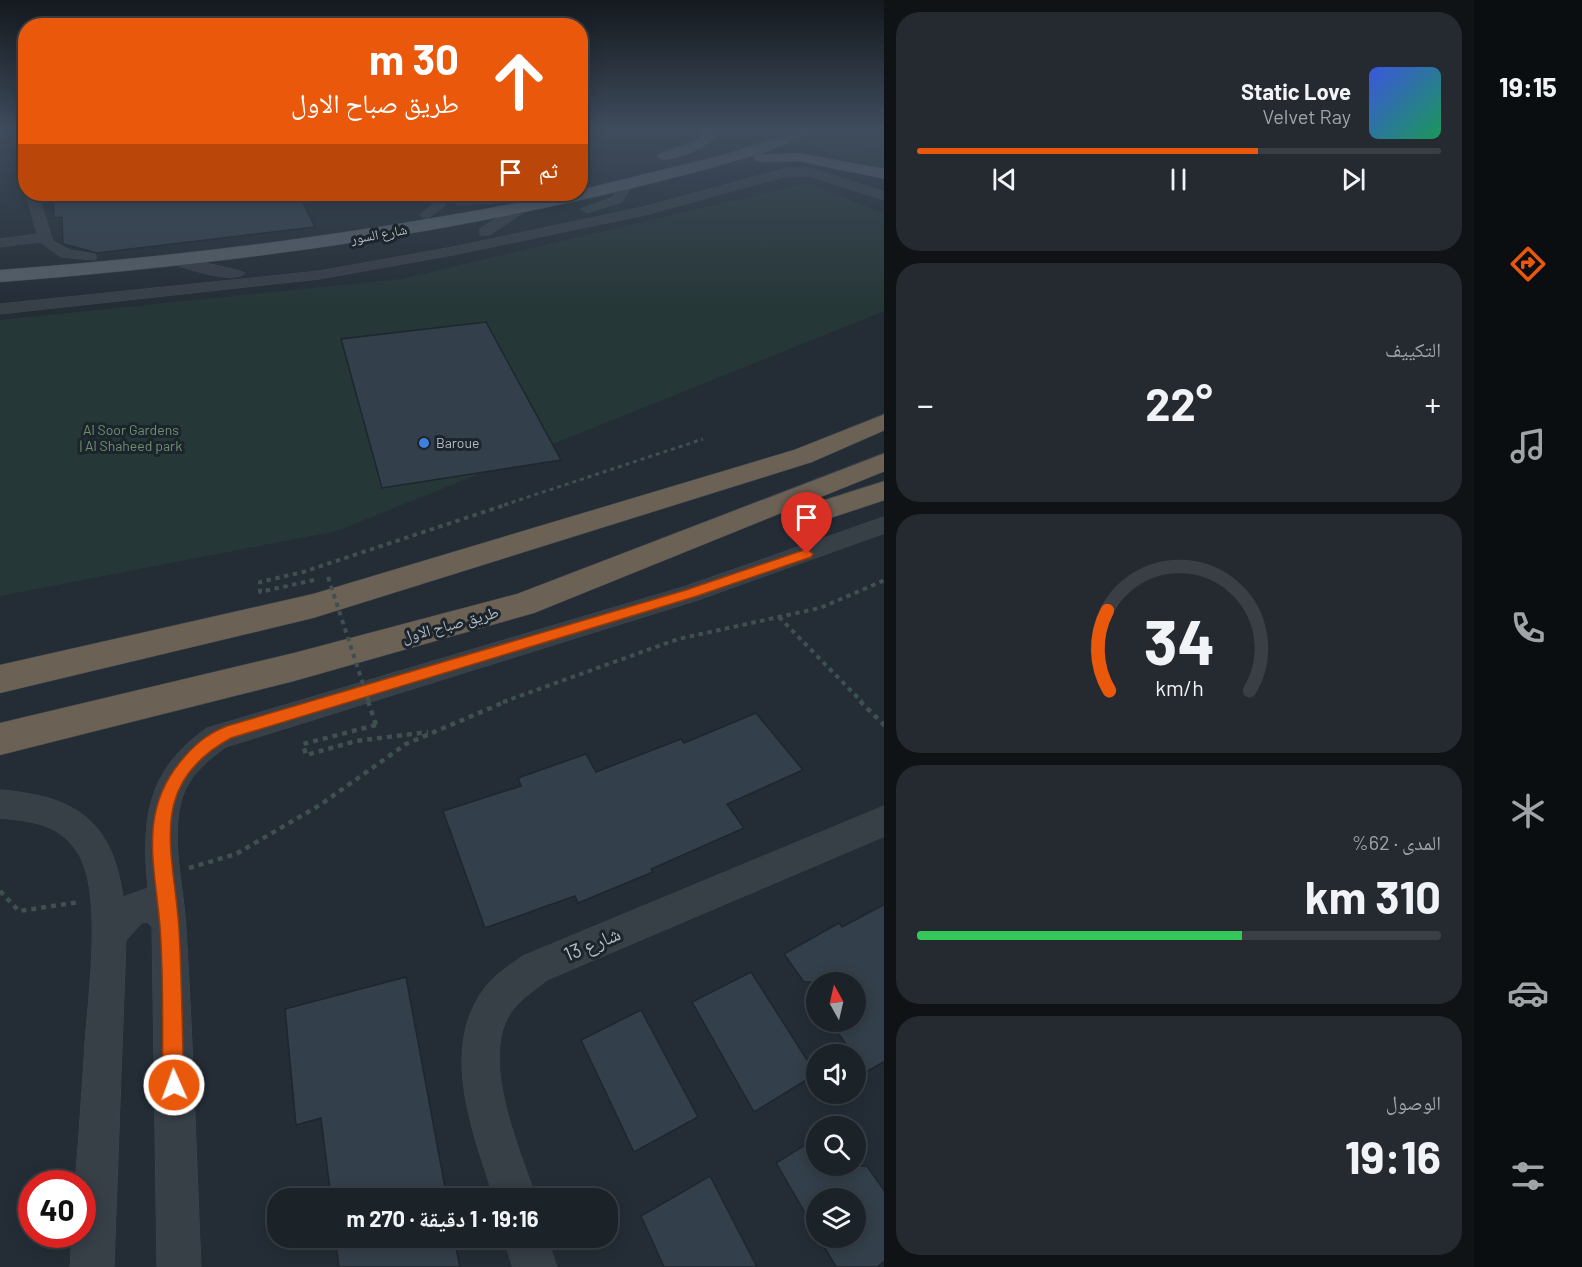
<!DOCTYPE html>
<html lang="ar">
<meta charset="utf-8">
<style>
body{margin:0;font-family:Barlow,"Noto Naskh Arabic",sans-serif;background:#242a30;color:#f1f3f6;direction:rtl;height:100vh;display:flex;flex-direction:column;font-size:22px;white-space:nowrap}
*{box-sizing:border-box;margin:0}
p{font-size:20px;color:#a0a4a8}
.icon{flex:none;width:33px;height:33px;fill:none;stroke:currentColor;stroke-width:2;stroke-linecap:round;stroke-linejoin:round}
.map{position:relative;flex:1;overflow:hidden;direction:ltr}
.panel{display:flex;flex-direction:column;gap:12px;padding:12px;background:#0f1316;width:590px}
.panel>*{flex:none}
.hud{position:absolute;left:18px;top:18px;width:570px;height:183px;border-radius:24px;box-shadow:0 3px 15px #0003,0 0 0 2px #393f45;direction:rtl;background:#ea580c;color:#fff;overflow:hidden}
.needle{width:39px;rotate:352deg}
.buttons{position:absolute;left:806px;top:972px;display:grid;gap:12px}
.buttons a{display:grid;place-items:center;width:60px;height:60px;border-radius:50%;background:#1b2228;box-shadow:0 3px 15px #0003,0 0 0 2px #393f45;font-size:30px}
.speed{position:absolute;left:18px;top:1170px;display:flex;gap:12px;font-size:30px;font-weight:700;text-align:center}
.speed>*{display:grid;place-content:center;width:78px;height:78px;border-radius:50%;background:#1b2228;box-shadow:0 3px 15px #0003,0 0 0 2px #393f45;line-height:1}
.speed .limit{border:9px solid #d22;background:#fff;color:#111}
.pin{position:absolute;display:grid;place-items:center;width:51px;height:51px;color:#fff;margin:-62px -26px;border-radius:50% 50% 50% 0;rotate:-45deg;box-shadow:0 0 6px #0007}
.pin .icon{rotate:45deg}
.me{position:absolute;width:66px;margin:-33px;rotate:358deg;stroke-linejoin:round;filter:drop-shadow(0 0 4px #0008)}
.turn{display:flex;align-items:center;gap:21px;height:126px;padding:0 30px;font-size:27px}
.turn .icon{width:78px;height:78px;stroke-width:2.5}
.turn b{display:block;font-size:42px;line-height:51px}
.then{display:flex;align-items:center;height:57px;padding:0 30px;background:#0003;gap:12px;font-size:22px}
.big{font-size:45px;font-weight:700;line-height:1.1}
.panel .card{flex:1;display:flex;flex-direction:column;justify-content:center;gap:9px;min-width:0;padding:0 21px;border-radius:24px;background:#242a30}
.panel .dial{align-items:center;gap:0}
.dial svg{height:156px;overflow:visible;fill:none;stroke:#393f45;stroke-width:7;stroke-linecap:round;text-anchor:middle}
.dial text{fill:#f1f3f6;stroke:none}
.song{display:flex;align-items:center;gap:18px}
.cover{width:72px;height:72px;border-radius:9px;background:linear-gradient(135deg,hsl(230 70% 55%),hsl(150 70% 35%))}
.played{height:6px;border-radius:3px;background:linear-gradient(90deg,#ea580c 65%,#393f45 65%)}
.keys{display:flex;justify-content:space-around;direction:ltr}
.heat{display:flex;justify-content:space-between;align-items:center;font-size:33px;direction:ltr}
.charge{height:9px;border-radius:4px;background:linear-gradient(90deg,#34c759 62%,#393f45 0)}
.trip{position:absolute;left:267px;top:1188px;width:351px;height:60px;border-radius:24px;background:#1b2228;box-shadow:0 3px 15px #0003,0 0 0 2px #393f45;font-weight:700;line-height:60px;text-align:center;direction:rtl}
main{display:flex;flex:1;min-height:0}
.dock{display:flex;flex-direction:column;width:108px;justify-content:space-around;align-items:center;background:#0b0e10;color:#a0a4a8}
.dock .icon{width:42px;height:42px}
.dock .active{color:#ea580c}
.dock b{font-size:27px;color:#f1f3f6}
.map>svg:first-child{display:block}
.green{fill:#263737}
.building{fill:#333f4a;stroke:#1e262e;stroke-width:1.5}
.lines{fill:none;stroke-linecap:round;stroke-linejoin:round}
.minor-casing{stroke:#404850;stroke-width:1}
.major-casing{stroke:#404850;stroke-width:1}
.highway-casing{stroke:#424a52;stroke-width:1}
.path-far3{stroke:#3e504f;stroke-width:1.5;stroke-dasharray:2 2;stroke-linecap:butt}
.path-far2{stroke:#3e504f;stroke-width:3;stroke-dasharray:4 4;stroke-linecap:butt}
.path-far1{stroke:#3e504f;stroke-width:4;stroke-dasharray:4.5 4.5;stroke-linecap:butt}
.path{stroke:#3e504f;stroke-width:4.5;stroke-dasharray:5 5;stroke-linecap:butt}
.minor{fill:#373f47;fill-rule:evenodd}
.major{fill:#555e67;fill-rule:evenodd}
.highway{fill:#6c6155;fill-rule:evenodd}
.path-bridge-far1{stroke:#3e504f;stroke-width:4;stroke-dasharray:4.5 4.5;stroke-linecap:butt}
.path-bridge{stroke:#3e504f;stroke-width:4.5;stroke-dasharray:5 5;stroke-linecap:butt}
.route{fill:#ea580c;stroke:#983908;stroke-width:1.5}
.shop-dot{fill:#3f7fe0;stroke:#1c242c;stroke-width:2}
.labels{text-anchor:middle;stroke-width:6;stroke-linejoin:round;paint-order:stroke}
.far-street-label{font-size:14px;fill:#b2bac3;stroke:#1c242c}
.far-park-label{font-size:14px;fill:#6c9171;stroke:#1c242c}
.far-poi-label{font-size:14px;fill:#b2bac3;stroke:#1c242c;text-anchor:start}
.street-label{font-size:16px;fill:#b2bac3;stroke:#1c242c}
.near-street-label{font-size:20px;fill:#b2bac3;stroke:#1c242c}
</style>
<main>
<nav class="dock">
<b>19:15</b>
<svg class="icon active" aria-label="directions" viewBox="0 0 24 24"><path d="M12 3l9 9-9 9-9-9zM9 14v-3h6M13 9l2 2-2 2"/></svg>
<svg class="icon" aria-label="music" viewBox="0 0 24 24"><path d="M9 18V5l10-2v13"/><circle cx="6" cy="18" r="3"/><circle cx="16" cy="16" r="3"/></svg>
<svg class="icon" aria-label="phone" viewBox="0 0 24 24"><path d="M5 4h4l2 5-3 2q2 4 5 5l2-3 5 2v4C11 20 4 13 5 4z"/></svg>
<svg class="icon" aria-label="climate" viewBox="0 0 24 24"><path d="M12 3v18M4 7l16 10M4 17L20 7"/></svg>
<svg class="icon" aria-label="car" viewBox="0 0 24 24"><path d="M5 17H2v-5l4-1 3-4h7l3 4 3 1v5h-3M9 17h6M6 11h13"/><circle cx="7" cy="17" r="2"/><circle cx="17" cy="17" r="2"/></svg>
<svg class="icon" aria-label="filters" viewBox="0 0 24 24"><path d="M4 7h16M4 17h16"/><circle cx="9" cy="7" r="2"/><circle cx="15" cy="17" r="2"/></svg>
</nav>
<section class="panel">
<div class="card">
<div class="song"><i class="cover"></i><div><b>Static Love</b><p>Velvet Ray</p></div></div>
<div class="played"></div>
<div class="keys"><svg class="icon" aria-label="previous" viewBox="0 0 24 24"><path d="M18 5L8 12l10 7zM5 5v14"/></svg><svg class="icon" aria-label="pause" viewBox="0 0 24 24"><path d="M8 5v14M16 5v14"/></svg><svg class="icon" aria-label="next" viewBox="0 0 24 24"><path d="M6 5l10 7-10 7zM19 5v14"/></svg></div>
</div>
<div class="card"><p>التكييف</p>
<div class="heat"><a>−</a><b class="big">22°</b><a>+</a></div>
</div>
<div class="card dial"><svg viewBox="0 0 100 80">
<path d="M14 69A42 42 0 1 1 86 69"/>
<path d="M14 69A42 42 0 0 1 13 28" stroke="#ea580c"/>
<text x="50" y="56" font-size="32" font-weight="700">34</text>
<text x="50" y="72" font-size="11">km/h</text>
</svg></div>
<div class="card"><p>المدى · 62%</p><b class="big">310 km</b><div class="charge"></div></div>
<div class="card"><p>الوصول</p><b class="big">19:16</b></div>
</section>
<div class="map">
<svg width="885" height="1267" viewBox="0 0 885 1267">
<rect width="100%" height="100%" fill="#242d36"/>
<g class="green">
<path d="M 826,129 L 884,129 L 884,169 L 791,143 Z"/>
<path d="M 807,183 L 884,214 L 884,311 L 337,531 L 0,596 L 0,320 L 401,279 Z"/>
</g>
<g class="building">
<path d="M 53,194 L 299,194 L 315,227 L 97,253 L 63,244 L 62,217 L 54,218 Z"/>
<path d="M 486,322 L 561,460 L 382,488 L 341,339 Z"/>
<path d="M 756,713 L 803,770 L 727,804 L 744,828 L 651,869 L 653,872 L 578,903 L 575,896 L 485,928 L 443,811 L 521,786 L 518,778 L 586,754 L 596,772 L 681,739 L 684,743 Z"/>
<path d="M 885,904 L 885,1061 L 866,1072 L 830,1022 L 855,1022 L 855,982 L 804,982 L 784,954 L 839,923 L 842,927 Z"/>
<path d="M 751,972 L 816,1074 L 754,1112 L 692,1002 Z"/>
<path d="M 406,977 L 447,1198 L 331,1198 L 321,1118 L 296,1125 L 285,1009 Z"/>
<path d="M 641,1010 L 698,1117 L 634,1152 L 581,1040 Z"/>
<path d="M 816,1138 L 816,1166 L 867,1166 L 885,1192 L 885,1261 L 877,1267 L 836,1267 L 819,1238 L 855,1238 L 855,1198 L 816,1198 L 816,1232 L 776,1163 Z"/>
<path d="M 710,1176 L 757,1267 L 664,1267 L 641,1216 Z"/>
<path d="M 335,1238 L 454,1238 L 460,1267 L 339,1267 Z"/>
</g>
<g class="lines">
<defs>
<g id="minor">
<path d="M 12,129 L 22,129 L 26,142 L 26,170 L 20,167 Z"/>
<path d="M 787,168 L 809,168 L 885,192 L 885,200 L 808,176 L 787,176 L 645,215 L 453,255 L 319,279 L 0,314 L 0,304 L 319,271 L 453,247 L 643,207 Z"/>
<path d="M 627,180 L 633,184 L 622,202 L 587,213 L 580,209 L 613,197 L 623,181 Z"/>
<path d="M 26,194 L 38,194 L 53,241 L 70,250 L 95,254 L 97,257 L 95,260 L 61,257 L 40,242 L 0,247 L 0,239 L 37,234 Z"/>
<path d="M 426,194 L 438,194 L 446,205 L 427,219 L 420,215 L 433,204 Z"/>
<path d="M 441,194 L 455,194 L 461,197 L 510,194 L 516,198 L 510,202 L 458,205 Z"/>
<path d="M 522,203 L 528,207 L 527,210 L 490,235 L 480,235 L 480,229 Z"/>
<path d="M 180,258 C 190,260 242,270 245,273 C 234,285 190,269 175,265 L 173,262 Z"/>
<path d="M 885,517 L 885,533 L 698,600 L 226,747 C 208,760 189,775 182,798 C 170,842 184,885 186,929 C 193,1042 196,1154 201,1267 L 157,1267 L 152,927 L 147,922 L 142,923 L 126,940 L 114,1267 L 70,1267 L 72,1234 L 82,1234 L 82,1184 L 75,1184 C 79,1137 82,1090 85,1043 C 88,997 104,887 76,850 C 57,823 30,821 0,818 L 0,790 C 74,796 112,819 123,897 L 148,888 C 141,819 147,770 207,728 L 683,587 Z"/>
<path d="M 885,806 L 885,836 L 547,980 C 534,991 515,1002 507,1019 C 483,1067 520,1150 536,1198 L 494,1198 C 474,1135 439,1050 484,989 C 494,975 509,966 523,956 Z"/>
<path d="M 504,1238 L 547,1238 L 557,1267 L 513,1267 Z"/>
</g>
<g id="major">
<path d="M 697,129 L 711,129 L 716,137 C 709,147 673,162 660,159 L 658,156 L 660,153 L 700,139 L 702,137 Z"/>
<path d="M 805,129 L 826,129 L 757,155 L 798,153 L 885,169 L 885,179 L 798,161 L 761,162 L 756,161 L 754,158 L 756,155 C 510,227 255,262 0,282 L 0,270 C 189,256 376,232 562,194 L 580,194 L 580,190 L 723,155 Z"/>
</g>
<g id="highway">
<path d="M 885,414 L 885,430 L 812,462 L 313,618 L 0,693 L 0,665 L 313,594 L 794,450 Z"/>
<path d="M 885,453 L 885,471 L 534,613 L 294,681 L 0,755 L 0,723 L 294,653 L 517,594 Z"/>
<path d="M 885,481 L 885,500 L 800,528 L 790,525 L 786,518 L 790,511 Z"/>
</g>
</defs>
<use href="#minor" class="minor-casing"/>
<use href="#major" class="major-casing"/>
<use href="#highway" class="highway-casing"/>
<g class="path-far3">
<path d="M 724,136 L 740,138"/>
<path d="M 734,136 L 753,129"/>
<path d="M 885,142 L 871,145 L 885,152"/>
</g>
<path class="path-far2" d="M 504,505 L 703,439"/>
<g class="path-far1">
<path d="M 314,580 L 260,592 L 260,582 L 303,572 L 508,504"/>
<path d="M 779,617 L 862,702"/>
<path d="M 503,702 L 678,639 L 820,608 L 885,580"/>
</g>
<g class="path">
<path d="M 860,701 L 885,726"/>
<path d="M 376,725 L 303,744 L 306,755 L 356,741 L 428,732"/>
<path d="M 189,868 L 236,854 L 320,805 L 406,744 L 507,701"/>
<path d="M 0,891 L 19,911 L 80,902"/>
</g>
<use href="#minor" class="minor"/>
<use href="#major" class="major"/>
<use href="#highway" class="highway"/>
<path class="path-bridge-far1" d="M 328,577 L 369,702"/>
<path class="path-bridge" d="M 368,701 L 376,725"/>
</g>
<linearGradient id="sky" x2="0" y2="1"><stop stop-color="#14191e"/><stop offset="0.42" stop-color="#3f4c5d"/><stop offset="1" stop-color="#3f4c5d" stop-opacity="0"/></linearGradient>
<rect width="885" height="307" fill="url(#sky)"/>
<path class="route" d="M 807,549 L 813,554 L 811,557 L 694,597 L 231,738 C 145,785 174,851 179,929 C 182,981 182,1033 184,1085 L 181,1093 L 174,1096 L 166,1093 L 163,1085 C 162,1033 164,979 160,926 C 155,866 138,812 181,761 C 194,745 207,734 227,726 L 686,590 Z"/>
<circle class="shop-dot" cx="424" cy="443" r="6"/>
<g class="labels">
<g class="far-street-label">
<text transform="translate(379 234) rotate(-10)" y="5">شارع السور</text>
</g>
<g class="far-park-label">
<text x="131" y="435">Al Soor Gardens<tspan x="131" dy="16">| Al Shaheed park</tspan></text>
</g>
<g class="far-poi-label">
<text x="436" y="448">Baroue</text>
</g>
<g class="street-label">
<text transform="translate(450 624) rotate(-15)" y="6">طريق صباح الاول</text>
</g>
<g class="near-street-label">
<text transform="translate(592 944) rotate(-23)" y="7">شارع 13</text>
</g>
</g>
</svg>
<div class="buttons">
<a><svg class="needle" viewBox="-14 -14 28 28"><path d="M0-13l5 13h-10z" fill="#e53935"/><path d="M0 13l5-13h-10z" fill="#a0a4a8"/></svg></a>
<a><svg class="icon" aria-label="sound" viewBox="0 0 24 24"><path d="M4 9h4l5-4v14l-5-4H4zM17 9q2 3 0 6"/></svg></a>
<a><svg class="icon" aria-label="search" viewBox="0 0 24 24"><circle cx="10" cy="10" r="6"/><path d="M15 15l6 6"/></svg></a>
<a><svg class="icon" aria-label="layers" viewBox="0 0 24 24"><path d="M12 4l9 5-9 5-9-5zM3 14l9 5 9-5"/></svg></a>
</div>
<div class="speed"><div class="limit">40</div></div>
<div class="pin" style="left:807px;top:554px;background:#d93025"><svg class="icon" aria-label="arrive" viewBox="0 0 24 24"><path d="M6 21V4h12l-3 4 3 4H6"/></svg></div>
<svg class="me" style="left:174px;top:1085px" viewBox="-20 -20 40 40"><circle r="17" fill="#ea580c" stroke="#fff" stroke-width="3"/><path d="M0-11L8 9 0 5-8 9z" fill="#fff"/></svg>
<div class="trip">19:16 · 1 دقيقة · 270 m</div>
<div class="hud">
<div class="turn"><svg class="icon" aria-label="ahead" viewBox="0 0 24 24"><path d="M12 20V5M6 11l6-6 6 6"/></svg><div><b>30 m</b>طريق صباح الاول</div></div>
<div class="then">ثم<svg class="icon" aria-label="arrive" viewBox="0 0 24 24"><path d="M6 21V4h12l-3 4 3 4H6"/></svg></div>
</div>
</div>
</main>
